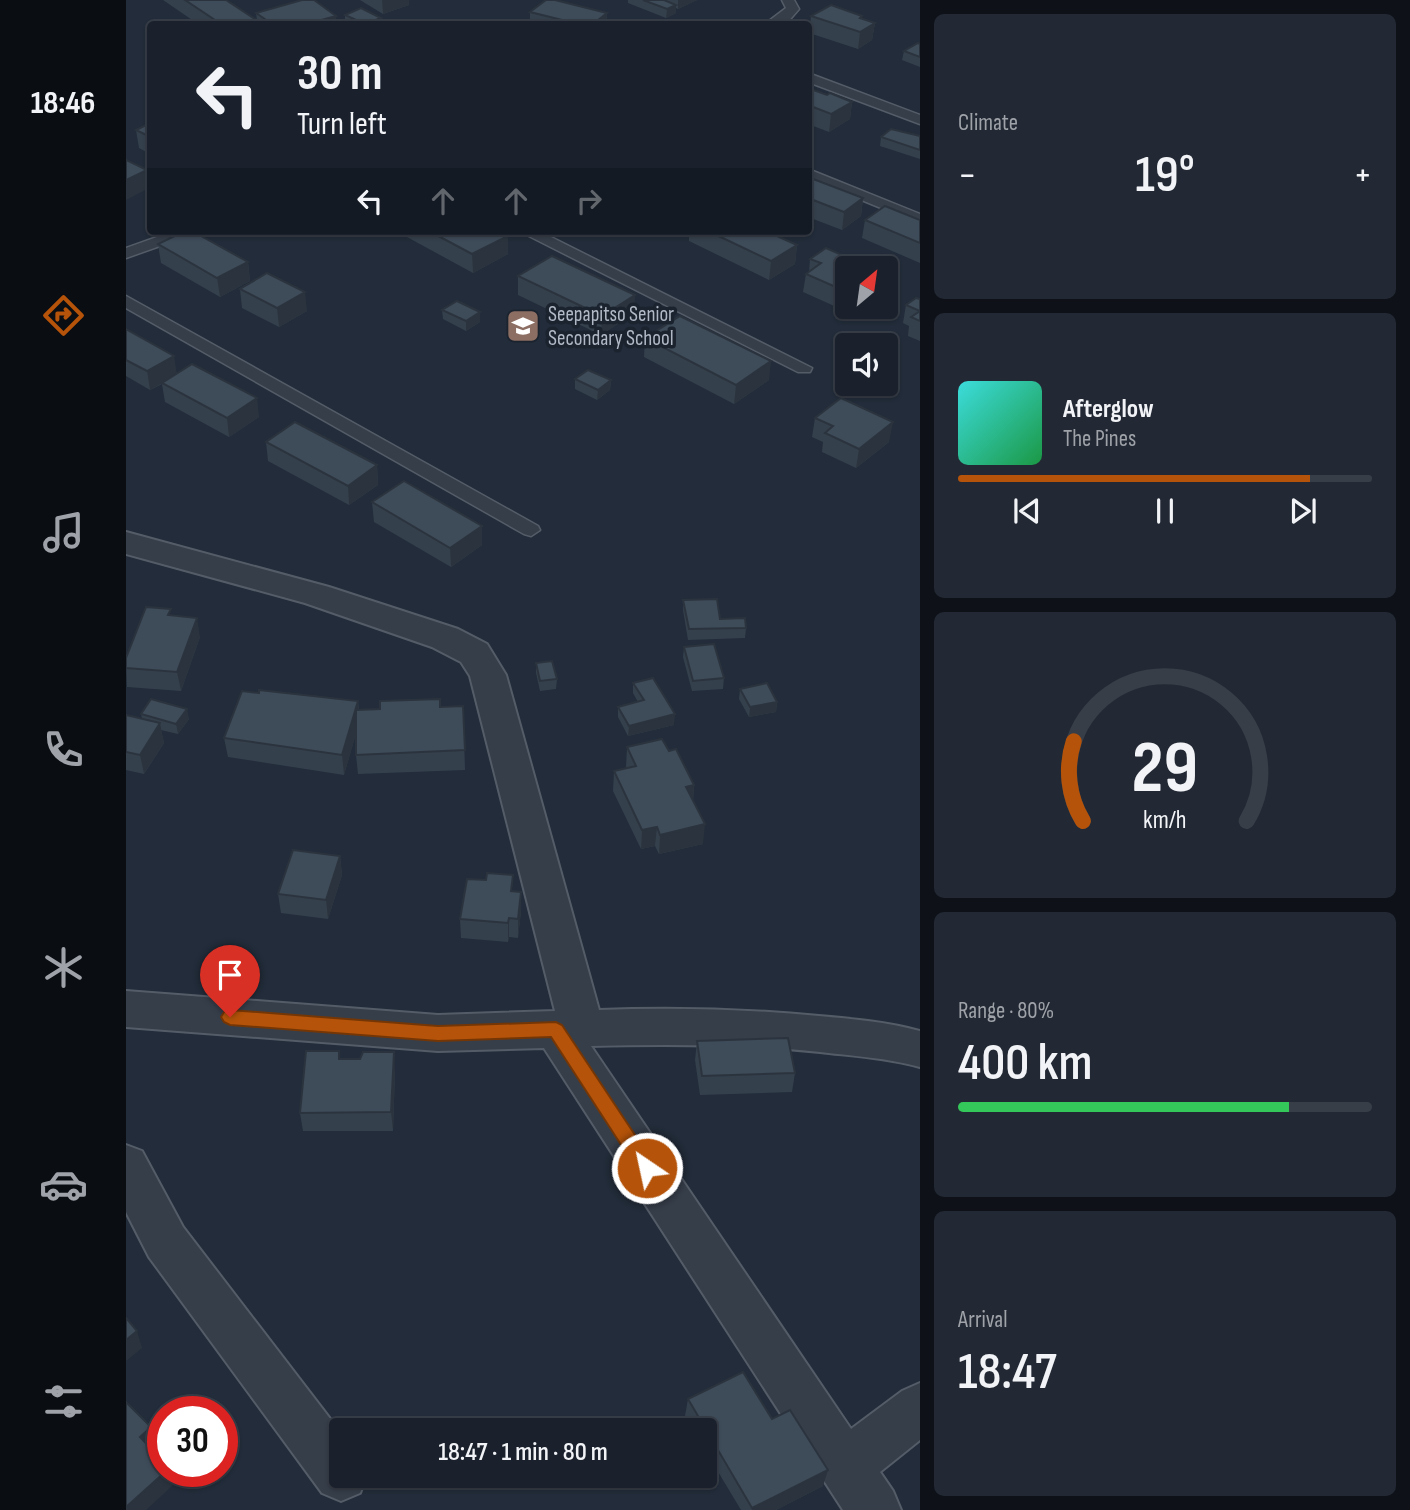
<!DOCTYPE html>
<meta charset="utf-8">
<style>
body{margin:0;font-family:"Sofia Sans Condensed",sans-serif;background:#232934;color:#f1f3f6;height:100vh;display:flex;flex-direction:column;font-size:26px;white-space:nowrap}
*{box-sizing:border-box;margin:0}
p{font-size:23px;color:#9fa3a9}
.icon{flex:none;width:38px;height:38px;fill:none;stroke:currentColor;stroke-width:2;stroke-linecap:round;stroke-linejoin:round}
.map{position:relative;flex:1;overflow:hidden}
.side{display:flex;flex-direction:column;gap:14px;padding:14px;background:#0e1218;width:490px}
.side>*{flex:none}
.guide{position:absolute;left:21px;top:21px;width:665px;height:214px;border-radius:7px;box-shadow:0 2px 5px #0004,0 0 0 2px #383e48;background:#1a212c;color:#f1f3f6;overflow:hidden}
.needle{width:46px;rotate:29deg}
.fabs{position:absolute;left:709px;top:256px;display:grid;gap:14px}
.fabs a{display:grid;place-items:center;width:63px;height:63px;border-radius:7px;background:#1a212c;box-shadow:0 2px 5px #0004,0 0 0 2px #383e48;font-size:35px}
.speed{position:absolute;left:21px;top:1396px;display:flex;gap:14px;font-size:35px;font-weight:700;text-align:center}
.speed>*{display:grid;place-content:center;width:91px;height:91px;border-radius:50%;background:#1a212c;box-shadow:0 2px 5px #0004,0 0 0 2px #383e48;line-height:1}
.speed .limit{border:10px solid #d22;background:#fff;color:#111}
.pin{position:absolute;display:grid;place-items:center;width:60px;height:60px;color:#fff;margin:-72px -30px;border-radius:50% 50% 50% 0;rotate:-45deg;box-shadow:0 0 7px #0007}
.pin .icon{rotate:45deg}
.me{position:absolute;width:77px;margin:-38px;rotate:326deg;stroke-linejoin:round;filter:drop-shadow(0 0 5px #0008)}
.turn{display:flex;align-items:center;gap:24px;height:147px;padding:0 35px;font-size:32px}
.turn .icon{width:91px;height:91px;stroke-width:2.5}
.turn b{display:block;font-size:49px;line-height:60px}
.lanes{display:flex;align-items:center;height:66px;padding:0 35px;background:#0003;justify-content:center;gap:35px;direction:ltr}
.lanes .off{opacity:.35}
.big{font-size:52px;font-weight:600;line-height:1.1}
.side .card{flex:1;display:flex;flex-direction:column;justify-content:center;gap:10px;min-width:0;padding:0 24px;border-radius:10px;background:#232934}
.side .dial{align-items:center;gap:0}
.dial svg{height:182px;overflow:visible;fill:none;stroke:#383e48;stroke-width:7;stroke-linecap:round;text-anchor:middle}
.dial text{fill:#f1f3f6;stroke:none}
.song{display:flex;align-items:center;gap:21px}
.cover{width:84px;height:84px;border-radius:10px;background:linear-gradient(135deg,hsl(180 70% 55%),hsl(140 70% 35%))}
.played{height:7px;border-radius:4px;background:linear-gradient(90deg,#b45309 85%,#383e48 85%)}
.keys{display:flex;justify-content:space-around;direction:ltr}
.heat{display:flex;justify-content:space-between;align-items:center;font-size:38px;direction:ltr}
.charge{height:10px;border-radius:5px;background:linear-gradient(90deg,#34c759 80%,#383e48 0)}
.trip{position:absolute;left:203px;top:1418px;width:388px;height:70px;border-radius:7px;background:#1a212c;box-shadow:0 2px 5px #0004,0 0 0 2px #383e48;font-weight:600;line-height:70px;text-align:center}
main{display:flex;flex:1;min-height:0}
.tab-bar{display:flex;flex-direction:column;width:126px;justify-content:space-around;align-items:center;background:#0a0d12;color:#9fa3a9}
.tab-bar .icon{width:49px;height:49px}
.tab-bar .selected{color:#b45309}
.tab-bar b{font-size:32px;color:#f1f3f6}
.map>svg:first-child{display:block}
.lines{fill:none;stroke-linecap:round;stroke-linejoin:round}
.service-casing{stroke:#545c68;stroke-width:3}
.minor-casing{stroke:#545c68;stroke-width:4}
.service{fill:#363e4a;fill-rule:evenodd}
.minor{fill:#363e4a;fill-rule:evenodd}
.wall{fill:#35404d}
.shaded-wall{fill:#2b343e}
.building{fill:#3e4b59;stroke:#2b343e;stroke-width:2}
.route{fill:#b45309;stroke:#753606;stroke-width:2}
.labels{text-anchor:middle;stroke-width:7;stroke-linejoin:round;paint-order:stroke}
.far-poi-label{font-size:21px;fill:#b1b9c6;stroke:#1b232f;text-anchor:start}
</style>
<main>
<nav class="tab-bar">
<b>18:46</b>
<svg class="icon selected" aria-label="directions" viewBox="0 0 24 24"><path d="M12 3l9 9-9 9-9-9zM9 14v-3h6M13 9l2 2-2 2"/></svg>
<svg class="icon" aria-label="music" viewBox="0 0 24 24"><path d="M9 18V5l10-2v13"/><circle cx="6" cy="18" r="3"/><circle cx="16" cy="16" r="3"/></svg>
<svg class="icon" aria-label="phone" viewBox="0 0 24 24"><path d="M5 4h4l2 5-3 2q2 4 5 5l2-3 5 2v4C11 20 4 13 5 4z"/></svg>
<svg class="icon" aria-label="climate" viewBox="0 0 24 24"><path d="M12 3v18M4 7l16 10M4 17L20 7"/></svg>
<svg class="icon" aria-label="car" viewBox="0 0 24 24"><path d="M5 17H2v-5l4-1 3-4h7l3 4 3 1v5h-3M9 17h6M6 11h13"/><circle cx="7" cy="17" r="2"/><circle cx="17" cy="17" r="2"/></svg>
<svg class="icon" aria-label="filters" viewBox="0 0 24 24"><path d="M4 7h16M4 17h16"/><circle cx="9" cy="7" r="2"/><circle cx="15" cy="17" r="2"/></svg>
</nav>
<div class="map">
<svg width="794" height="1510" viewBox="0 0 794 1510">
<rect width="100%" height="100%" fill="#222c3a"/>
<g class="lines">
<defs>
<g id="service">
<path d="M 656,0 L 668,0 L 673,9 L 660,24 L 639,24 L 660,8 Z"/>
<path d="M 682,73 L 794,115 L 794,124 L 682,82 Z"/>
<path d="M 682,169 L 794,214 L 794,224 L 682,178 Z"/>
<path d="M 48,231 L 71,231 L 68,234 L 0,258 L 0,248 Z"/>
<path d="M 393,231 L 413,231 L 686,368 L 684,372 L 672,372 Z"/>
<path d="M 0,296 L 412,526 L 414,530 L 405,536 L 398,534 L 0,308 Z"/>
</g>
<g id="minor">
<path d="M 0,532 L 203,587 L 332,629 L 361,644 L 380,675 L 473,1010 C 547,1007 619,1009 693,1016 C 727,1019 761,1022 794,1031 L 794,1067 C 761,1058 728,1056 694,1052 C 617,1044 542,1044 465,1046 L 725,1429 L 776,1391 L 794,1383 L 794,1440 L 754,1472 L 767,1491 L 775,1510 L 717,1510 L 418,1048 L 312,1051 L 0,1027 L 0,991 L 312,1015 L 429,1011 L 344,676 L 335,662 L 306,647 L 179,603 L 0,554 Z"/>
<path d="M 0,1145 L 16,1151 L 57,1227 L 215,1433 L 215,1475 L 241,1475 L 234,1493 L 215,1501 L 196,1493 L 23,1257 L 0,1212 Z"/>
</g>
</defs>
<use href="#service" class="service-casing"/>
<use href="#minor" class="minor-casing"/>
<use href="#service" class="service"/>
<use href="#minor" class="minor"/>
</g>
<g class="wall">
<path d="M 37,0 L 100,0 L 131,21 L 130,13 L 211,24 L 72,24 Z"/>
<path d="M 234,0 L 283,0 L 283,5 L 257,14 Z"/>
<path d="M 502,0 L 571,0 L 552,9 L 550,8 L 550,13 L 540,18 L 502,3 Z"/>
<path d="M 404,12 L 481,13 L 480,24 L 404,24 Z"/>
<path d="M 219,15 L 255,18 L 256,24 L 221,24 L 219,23 Z"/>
<path d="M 685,16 L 736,16 L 736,19 L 749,23 L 746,40 L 732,49 L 683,33 Z"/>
<path d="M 794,44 L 794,67 L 776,60 L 778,51 Z"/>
<path d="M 682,88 L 701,95 L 726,102 L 724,119 L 703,132 L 682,124 Z"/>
<path d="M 24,123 L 24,154 L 13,148 L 10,130 Z"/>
<path d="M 794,136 L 794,159 L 754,146 L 755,137 Z"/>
<path d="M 682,177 L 737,198 L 735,216 L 716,230 L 682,217 Z"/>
<path d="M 739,220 L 794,220 L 794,263 L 736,238 Z"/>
<path d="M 270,231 L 373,231 L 382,236 L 382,254 L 347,273 Z"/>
<path d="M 540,231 L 555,231 L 548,235 Z"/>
<path d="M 563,231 L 640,231 L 671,245 L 669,264 L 643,280 L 563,241 Z"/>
<path d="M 32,244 L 122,262 L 124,281 L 94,297 L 35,263 Z"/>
<path d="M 684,259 L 721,268 L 721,306 L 752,306 L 735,318 L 677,292 L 680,274 L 683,272 Z"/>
<path d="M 392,276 L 508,313 L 475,335 L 392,295 Z"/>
<path d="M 114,289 L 181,311 L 153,327 L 116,308 Z"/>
<path d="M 794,299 L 794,341 L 782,336 L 783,326 L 777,323 L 780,305 Z"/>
<path d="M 316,310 L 354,312 L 354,322 L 340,331 L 317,319 Z"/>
<path d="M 0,329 L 51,373 L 133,417 L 103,437 L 39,402 L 36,384 L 24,390 L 0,376 Z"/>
<path d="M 519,338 L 643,380 L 608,404 L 518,357 Z"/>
<path d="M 449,379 L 485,380 L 484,390 L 471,400 L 449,389 Z"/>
<path d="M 689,418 L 763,442 L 730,468 L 696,452 L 697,442 L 686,437 Z"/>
<path d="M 140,442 L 251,465 L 252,485 L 223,505 L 142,461 Z"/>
<path d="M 246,502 L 356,526 L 356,545 L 325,567 L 248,522 Z"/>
<path d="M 557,600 L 594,619 L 620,628 L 619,638 L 562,640 L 557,610 Z"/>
<path d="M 46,615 L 74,637 L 55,691 L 1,687 L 0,658 Z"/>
<path d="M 558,647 L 598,678 L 597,689 L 566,691 L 557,657 Z"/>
<path d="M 410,663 L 431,679 L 430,689 L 414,691 L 410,673 Z"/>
<path d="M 507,683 L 548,725 L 502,736 L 492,717 L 492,707 L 512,702 L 507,693 Z"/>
<path d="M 614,689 L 651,702 L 650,712 L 623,717 L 613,699 Z"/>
<path d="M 232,701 L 233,710 L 337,706 L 339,770 L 232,774 L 230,755 L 230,733 L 218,775 L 102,757 L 98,738 Z"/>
<path d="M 15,714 L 63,719 L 52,734 L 35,730 L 38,743 L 18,774 L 0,770 L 0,715 L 16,719 Z"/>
<path d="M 501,747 L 543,751 L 568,785 L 567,801 L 577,844 L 533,854 L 529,846 L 515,849 L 487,791 L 488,771 L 500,768 Z"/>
<path d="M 214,856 L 216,875 L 202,919 L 155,913 L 152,894 Z"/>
<path d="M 388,891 L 395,911 L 392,938 L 383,937 L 382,942 L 335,938 L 334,919 Z"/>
<path d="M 571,1041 L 669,1073 L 666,1092 L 574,1095 L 569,1060 Z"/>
<path d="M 214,1059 L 269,1071 L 267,1131 L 177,1131 L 174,1113 Z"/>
<path d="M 562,1399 L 646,1419 L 697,1486 L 650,1510 L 615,1510 L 579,1450 L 579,1430 L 568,1430 L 559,1416 Z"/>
</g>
<g class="shaded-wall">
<path d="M 256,0 L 283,0 L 283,5 L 257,14 Z"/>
<path d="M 552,0 L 571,0 L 552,9 Z"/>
<path d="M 550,5 L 550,13 L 540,18 L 541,9 Z"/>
<path d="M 481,13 L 480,24 L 467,24 Z"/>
<path d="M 210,16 L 211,24 L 181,24 Z"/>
<path d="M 255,18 L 256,24 L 239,24 Z"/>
<path d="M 749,23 L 746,40 L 732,49 L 734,32 Z"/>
<path d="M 726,102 L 724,119 L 703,132 L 705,114 Z"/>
<path d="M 21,170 L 23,188 L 0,200 L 0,180 Z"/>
<path d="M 737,198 L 735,216 L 716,230 L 718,212 Z"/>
<path d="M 382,236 L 382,254 L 347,273 L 346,254 Z"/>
<path d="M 671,245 L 669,264 L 643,280 L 645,261 Z"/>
<path d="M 122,262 L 124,281 L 94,297 L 91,278 Z"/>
<path d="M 768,278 L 765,297 L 760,301 L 760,284 Z"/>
<path d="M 179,292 L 181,311 L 153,327 L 151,308 Z"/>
<path d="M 509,295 L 508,313 L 475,335 L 476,316 Z"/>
<path d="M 737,306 L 752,306 L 735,318 Z"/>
<path d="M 354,312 L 354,322 L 340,331 L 340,321 Z"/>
<path d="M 48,356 L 51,375 L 24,390 L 21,371 Z"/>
<path d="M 645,361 L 643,380 L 608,404 L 610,385 Z"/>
<path d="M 485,380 L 484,390 L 471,400 L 472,390 Z"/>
<path d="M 131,398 L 133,417 L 103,437 L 101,418 Z"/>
<path d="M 767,422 L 763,442 L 730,468 L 733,449 Z"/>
<path d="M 251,465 L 252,485 L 223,505 L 222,486 Z"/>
<path d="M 356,526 L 356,545 L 325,567 L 324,548 Z"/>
<path d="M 71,618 L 74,637 L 55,691 L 51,672 Z"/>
<path d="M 232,701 L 234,721 L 218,775 L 216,755 Z"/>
<path d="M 651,702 L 650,712 L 623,717 L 624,707 Z"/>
<path d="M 61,709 L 63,719 L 52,734 L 50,724 Z"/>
<path d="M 549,714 L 548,725 L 502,736 L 503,726 Z"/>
<path d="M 34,723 L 38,743 L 18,774 L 14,755 Z"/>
<path d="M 568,785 L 567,804 L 560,787 Z"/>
<path d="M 579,824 L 577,844 L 533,854 L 534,835 Z"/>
<path d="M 531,827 L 529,846 L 515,849 L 516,830 Z"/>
<path d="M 214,856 L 216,875 L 202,919 L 200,900 Z"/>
<path d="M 395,892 L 395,911 L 392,938 L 392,919 Z"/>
<path d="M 383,918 L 383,937 L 382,942 L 382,923 Z"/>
<path d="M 268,1052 L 269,1071 L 267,1131 L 265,1112 Z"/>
<path d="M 11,1331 L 16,1348 L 0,1361 L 0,1340 Z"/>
<path d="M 25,1427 L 30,1444 L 20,1453 L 14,1437 Z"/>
<path d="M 702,1470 L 697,1486 L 650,1510 L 626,1510 L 626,1508 Z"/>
<path d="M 39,1472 L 44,1472 L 48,1484 L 20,1510 L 0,1510 L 0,1507 Z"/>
</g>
<g class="building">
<path d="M 59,0 L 100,0 L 132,21 L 122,24 L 95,24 Z"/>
<path d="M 176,0 L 188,0 L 210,16 L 181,24 L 146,24 L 130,13 Z"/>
<path d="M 420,0 L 429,0 L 481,13 L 467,24 L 452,24 L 404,12 Z"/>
<path d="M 517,0 L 538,0 L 550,5 L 541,9 Z"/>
<path d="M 705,5 L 736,16 L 734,18 L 749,23 L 734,32 L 685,16 Z"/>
<path d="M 235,8 L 255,18 L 239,24 L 219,15 Z"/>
<path d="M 792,43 L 794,44 L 794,57 L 778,51 Z"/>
<path d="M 682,88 L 701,95 L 704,93 L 726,102 L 705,114 L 682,105 Z"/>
<path d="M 24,123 L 24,137 L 10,130 Z"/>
<path d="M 765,129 L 794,136 L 794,150 L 755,137 Z"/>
<path d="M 0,160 L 21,170 L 0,180 Z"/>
<path d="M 682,177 L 737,198 L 718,212 L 682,198 Z"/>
<path d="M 759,206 L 794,220 L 794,243 L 739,220 Z"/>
<path d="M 59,231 L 66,231 L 122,262 L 91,278 L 32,244 Z"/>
<path d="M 303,231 L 373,231 L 382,236 L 346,254 Z"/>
<path d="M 582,231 L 640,231 L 671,245 L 645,261 Z"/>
<path d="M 700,248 L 745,268 L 721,268 L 721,292 L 680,274 L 695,263 L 684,259 Z"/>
<path d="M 426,256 L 509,295 L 476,316 L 392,276 Z"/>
<path d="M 141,273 L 179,292 L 151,308 L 114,289 Z"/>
<path d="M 760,274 L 768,278 L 760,284 Z"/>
<path d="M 790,298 L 794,299 L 794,321 L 785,317 L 794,311 L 780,305 Z"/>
<path d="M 331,301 L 354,312 L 340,321 L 316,310 Z"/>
<path d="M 554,316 L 645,361 L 610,385 L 519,338 Z"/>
<path d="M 0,329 L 48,356 L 21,371 L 0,360 Z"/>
<path d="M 66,364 L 131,398 L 101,418 L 36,383 Z"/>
<path d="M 462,370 L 485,380 L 472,390 L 449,379 Z"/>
<path d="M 715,398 L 767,422 L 733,449 L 699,433 L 707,426 L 689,418 Z"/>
<path d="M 169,422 L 251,465 L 222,486 L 140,442 Z"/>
<path d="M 278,481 L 356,526 L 324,548 L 246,502 Z"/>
<path d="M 591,599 L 594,619 L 619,618 L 620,628 L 563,629 L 557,600 Z"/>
<path d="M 20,607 L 45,609 L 42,615 L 71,618 L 51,672 L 0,668 L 0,658 Z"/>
<path d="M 588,644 L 598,678 L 567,681 L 558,647 Z"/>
<path d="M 426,661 L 431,679 L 414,681 L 410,663 Z"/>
<path d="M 527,678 L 549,714 L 503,726 L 492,707 L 518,700 L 507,683 Z"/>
<path d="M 641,683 L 651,702 L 624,707 L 614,689 Z"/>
<path d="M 133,690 L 232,701 L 216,755 L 98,738 L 116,691 L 133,693 Z"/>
<path d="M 25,699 L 61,709 L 50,724 L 15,714 Z"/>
<path d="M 314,699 L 314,707 L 337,706 L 339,750 L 230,755 L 230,710 L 254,709 L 254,701 Z"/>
<path d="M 0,715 L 34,723 L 14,755 L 0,752 Z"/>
<path d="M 536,739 L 543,751 L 550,749 L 568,785 L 560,787 L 579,824 L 534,835 L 531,827 L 516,830 L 488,771 L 510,766 L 501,747 Z"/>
<path d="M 167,850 L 214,856 L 200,900 L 152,894 Z"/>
<path d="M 361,873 L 387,875 L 385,891 L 395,892 L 392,919 L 383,918 L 382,923 L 334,919 L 341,879 L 360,880 Z"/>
<path d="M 662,1038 L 669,1073 L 576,1076 L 571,1041 Z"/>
<path d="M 180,1051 L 213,1051 L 213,1059 L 234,1059 L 237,1052 L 268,1052 L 265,1112 L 174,1113 Z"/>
<path d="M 0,1318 L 11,1331 L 0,1340 Z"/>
<path d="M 617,1372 L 646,1419 L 664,1410 L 702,1470 L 626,1508 L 562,1399 Z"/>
<path d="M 0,1402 L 25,1427 L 14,1437 L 37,1461 L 37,1472 L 39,1472 L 0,1507 Z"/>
</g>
<path class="route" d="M 104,1010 L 312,1026 L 430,1022 L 436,1025 L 531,1168 L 528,1174 L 521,1176 L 514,1174 L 425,1037 L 312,1041 L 104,1025 L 98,1022 L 95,1017 L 98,1012 Z"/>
<defs>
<symbol id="school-square" viewBox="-11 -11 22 22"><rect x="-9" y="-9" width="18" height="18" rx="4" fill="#8d6e63" stroke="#1b232f"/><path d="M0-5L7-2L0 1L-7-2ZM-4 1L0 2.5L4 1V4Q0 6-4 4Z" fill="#fff"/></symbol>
</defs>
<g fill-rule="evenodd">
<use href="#school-square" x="378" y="307" width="38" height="38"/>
</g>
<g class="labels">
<g class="far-poi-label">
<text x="422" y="321">Seepapitso Senior<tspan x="422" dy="24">Secondary School</tspan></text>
</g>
</g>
</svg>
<div class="fabs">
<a><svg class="needle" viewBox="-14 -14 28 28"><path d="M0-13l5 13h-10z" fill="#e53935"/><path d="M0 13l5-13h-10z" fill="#9fa3a9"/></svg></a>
<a><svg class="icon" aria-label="sound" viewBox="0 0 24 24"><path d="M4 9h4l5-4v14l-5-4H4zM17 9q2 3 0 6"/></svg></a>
</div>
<div class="speed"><div class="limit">30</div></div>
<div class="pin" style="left:104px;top:1017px;background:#d93025"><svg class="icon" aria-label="arrive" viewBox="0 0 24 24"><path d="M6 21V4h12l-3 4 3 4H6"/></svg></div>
<svg class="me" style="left:521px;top:1168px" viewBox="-20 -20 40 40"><circle r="17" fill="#b45309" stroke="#fff" stroke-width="3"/><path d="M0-11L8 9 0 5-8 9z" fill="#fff"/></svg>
<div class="trip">18:47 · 1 min · 80 m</div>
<div class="guide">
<div class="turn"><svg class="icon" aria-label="left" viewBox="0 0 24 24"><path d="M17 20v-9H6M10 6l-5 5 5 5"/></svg><div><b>30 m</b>Turn left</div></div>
<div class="lanes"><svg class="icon" aria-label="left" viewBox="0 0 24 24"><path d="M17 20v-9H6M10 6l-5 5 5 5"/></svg><svg class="icon off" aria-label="ahead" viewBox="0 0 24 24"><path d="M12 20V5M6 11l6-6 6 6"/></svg><svg class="icon off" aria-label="ahead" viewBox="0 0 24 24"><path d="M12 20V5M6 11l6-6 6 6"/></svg><svg class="icon off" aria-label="right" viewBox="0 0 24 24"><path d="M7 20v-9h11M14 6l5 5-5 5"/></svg></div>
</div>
</div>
<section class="side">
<div class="card"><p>Climate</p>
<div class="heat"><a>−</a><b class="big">19°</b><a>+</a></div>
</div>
<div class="card">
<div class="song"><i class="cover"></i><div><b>Afterglow</b><p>The Pines</p></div></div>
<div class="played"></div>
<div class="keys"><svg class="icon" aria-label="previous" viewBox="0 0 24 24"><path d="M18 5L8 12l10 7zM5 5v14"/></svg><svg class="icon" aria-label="pause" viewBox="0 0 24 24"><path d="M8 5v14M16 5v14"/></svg><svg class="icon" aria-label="next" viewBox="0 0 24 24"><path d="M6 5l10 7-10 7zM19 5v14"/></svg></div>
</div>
<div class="card dial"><svg viewBox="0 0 100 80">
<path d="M14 69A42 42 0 1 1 86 69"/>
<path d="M14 69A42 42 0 0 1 10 34" stroke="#b45309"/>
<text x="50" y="56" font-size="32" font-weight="700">29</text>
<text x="50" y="72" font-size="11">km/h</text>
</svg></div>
<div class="card"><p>Range · 80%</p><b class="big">400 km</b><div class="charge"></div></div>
<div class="card"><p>Arrival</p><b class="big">18:47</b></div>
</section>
</main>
